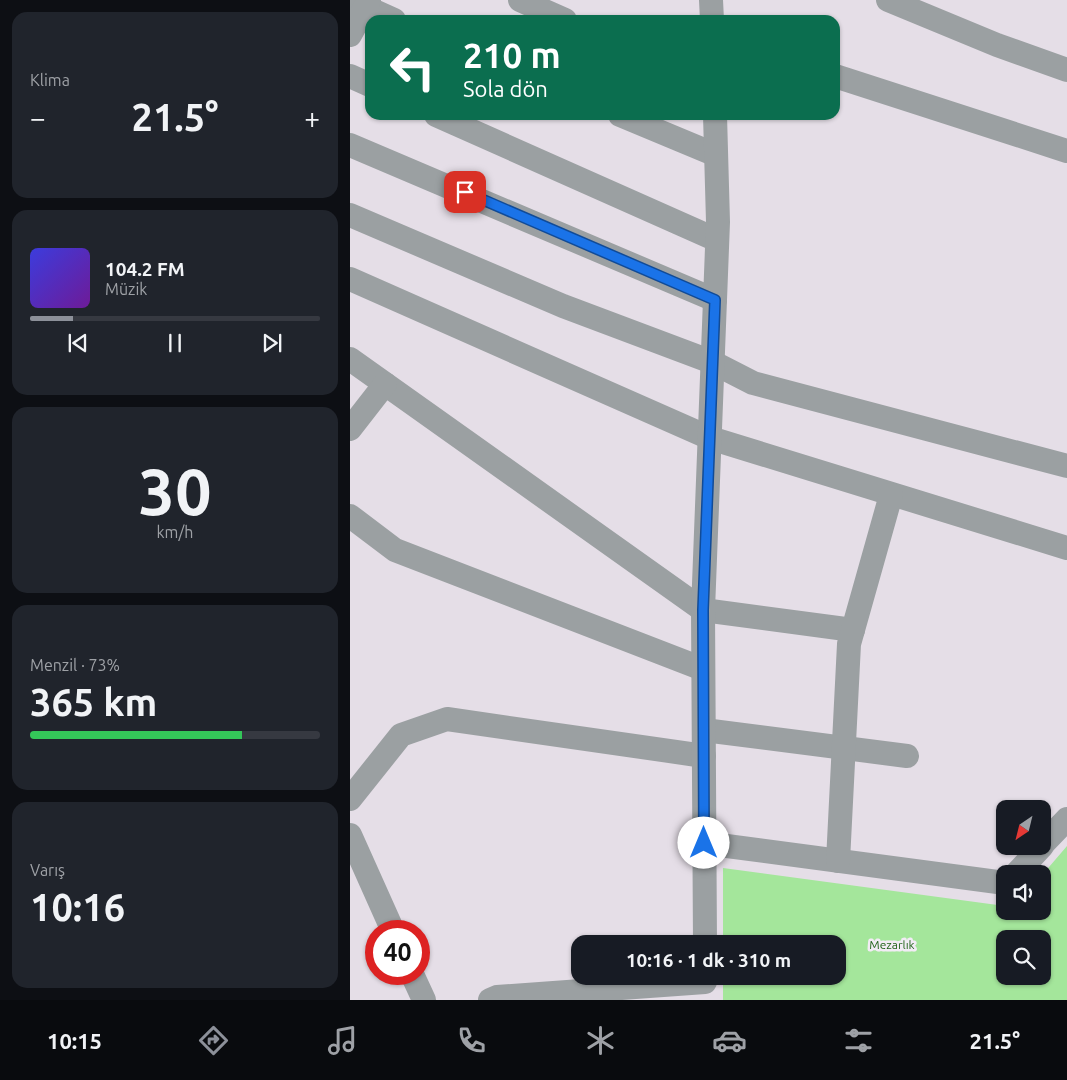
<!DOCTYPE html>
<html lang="tr">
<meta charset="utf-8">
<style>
body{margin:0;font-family:Ubuntu,sans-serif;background:#20242c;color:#f1f3f6;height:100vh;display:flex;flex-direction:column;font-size:19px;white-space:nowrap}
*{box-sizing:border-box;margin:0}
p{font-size:16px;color:#9ea1a6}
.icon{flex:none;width:28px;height:28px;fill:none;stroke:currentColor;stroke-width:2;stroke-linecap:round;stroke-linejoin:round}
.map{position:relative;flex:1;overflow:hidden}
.panel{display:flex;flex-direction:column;gap:12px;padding:12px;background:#0d0f14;width:350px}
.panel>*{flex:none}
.banner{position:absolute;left:15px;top:15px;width:475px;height:105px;border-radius:15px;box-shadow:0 1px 4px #0004;background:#0b6e4f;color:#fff;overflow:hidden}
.needle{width:32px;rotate:215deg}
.controls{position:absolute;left:646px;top:800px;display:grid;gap:10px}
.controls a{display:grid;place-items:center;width:55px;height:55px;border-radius:10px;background:#171b24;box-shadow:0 1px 4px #0004;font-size:25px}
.speed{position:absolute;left:15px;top:920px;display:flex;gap:10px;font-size:25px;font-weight:700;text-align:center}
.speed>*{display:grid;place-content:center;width:65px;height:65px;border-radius:50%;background:#171b24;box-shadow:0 1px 4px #0004;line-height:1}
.speed .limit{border:8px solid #d22;background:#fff;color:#111}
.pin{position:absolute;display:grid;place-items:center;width:42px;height:42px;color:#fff;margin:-21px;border-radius:10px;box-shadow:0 2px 8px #0006}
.me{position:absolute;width:55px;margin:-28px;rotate:0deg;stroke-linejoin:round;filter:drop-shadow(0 0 4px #0008)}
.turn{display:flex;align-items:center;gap:18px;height:105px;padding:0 15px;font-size:22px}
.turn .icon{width:65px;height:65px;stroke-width:2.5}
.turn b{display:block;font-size:35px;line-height:42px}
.big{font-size:38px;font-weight:700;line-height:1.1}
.panel .card{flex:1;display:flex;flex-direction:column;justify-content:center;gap:8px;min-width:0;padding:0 18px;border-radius:15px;background:#20242c}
.panel .dial{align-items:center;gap:0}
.dial b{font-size:65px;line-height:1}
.song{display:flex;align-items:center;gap:15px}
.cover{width:60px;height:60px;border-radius:8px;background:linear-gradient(135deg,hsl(240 70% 55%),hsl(280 70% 35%))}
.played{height:5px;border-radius:2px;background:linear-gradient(90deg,#8c9099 15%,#363941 15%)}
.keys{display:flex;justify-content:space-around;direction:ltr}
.heat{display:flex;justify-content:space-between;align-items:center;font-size:28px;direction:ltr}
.charge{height:8px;border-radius:4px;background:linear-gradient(90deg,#34c759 73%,#363941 0)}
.trip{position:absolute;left:221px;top:935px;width:275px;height:50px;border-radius:15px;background:#171b24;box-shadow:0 1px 4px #0004;font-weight:700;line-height:50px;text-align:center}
.tabs{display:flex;height:80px;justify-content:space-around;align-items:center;background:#090b0e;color:#9ea1a6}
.tabs .icon{width:35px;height:35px}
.tabs .current{color:#8c9099}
.tabs b{font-size:22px;color:#f1f3f6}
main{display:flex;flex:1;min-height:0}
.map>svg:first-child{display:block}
.green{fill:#a4e69b;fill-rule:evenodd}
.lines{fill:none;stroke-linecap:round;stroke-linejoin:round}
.minor{stroke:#9ba0a2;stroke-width:24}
.route-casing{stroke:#114b97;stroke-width:12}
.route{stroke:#1a73e8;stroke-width:9}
.labels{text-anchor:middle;stroke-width:5;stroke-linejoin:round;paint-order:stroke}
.park-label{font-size:12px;fill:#216319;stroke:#f2ecf5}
</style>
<main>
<section class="panel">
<div class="card"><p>Klima</p>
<div class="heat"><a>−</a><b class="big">21.5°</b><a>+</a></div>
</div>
<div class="card">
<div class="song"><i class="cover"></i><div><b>104.2 FM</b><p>Müzik</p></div></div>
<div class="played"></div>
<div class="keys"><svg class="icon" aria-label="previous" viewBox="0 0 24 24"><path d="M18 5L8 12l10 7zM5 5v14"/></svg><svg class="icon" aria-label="pause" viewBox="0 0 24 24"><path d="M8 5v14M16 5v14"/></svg><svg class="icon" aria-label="next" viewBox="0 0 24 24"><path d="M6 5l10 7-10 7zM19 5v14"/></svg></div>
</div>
<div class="card dial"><b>30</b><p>km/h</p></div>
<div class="card"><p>Menzil · 73%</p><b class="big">365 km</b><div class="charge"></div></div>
<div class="card"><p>Varış</p><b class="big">10:16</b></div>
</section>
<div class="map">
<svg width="717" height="1000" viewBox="0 0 717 1000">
<rect width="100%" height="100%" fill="#e5dee7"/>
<path class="green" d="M 717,846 L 717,1000 L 373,1000 L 373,976 L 488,976 L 488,944 L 373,944 L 373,868 L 655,906 L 655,911 L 692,911 L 693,874 ZM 655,939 L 692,939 L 692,976 L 655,976 Z"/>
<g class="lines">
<g class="minor">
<path d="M 0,0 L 44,20"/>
<path d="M 170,0 L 215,20"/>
<path d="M 361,0 L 362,20"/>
<path d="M 538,0 L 647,45 L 717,70"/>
<path d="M 0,35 L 19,0"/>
<path d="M 0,76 L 20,85"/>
<path d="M 485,76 L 717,151"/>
<path d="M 86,115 L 367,240"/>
<path d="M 270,115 L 366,155"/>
<path d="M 0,145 L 365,300"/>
<path d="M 0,215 L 213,306 L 362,362 L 403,383 L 717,466"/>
<path d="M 0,279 L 360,438 L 717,548"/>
<path d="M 0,359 L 353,610 L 503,630"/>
<path d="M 0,429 L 35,384"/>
<path d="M 0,516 L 45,550 L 353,669"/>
<path d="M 354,730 L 557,756"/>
<path d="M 0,799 L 51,735 L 97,719 L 354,756"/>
<path d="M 0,835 L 43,931"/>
<path d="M 354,843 L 655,883"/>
<path d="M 692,845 L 717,819"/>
<path d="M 488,861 L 499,644 L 541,495"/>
<path d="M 666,874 L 692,846"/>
<path d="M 355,944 L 353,610 L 368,222 L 365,115"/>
<path d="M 62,974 L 74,1000"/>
<path d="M 140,1000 L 147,997 L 355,982"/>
</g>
</g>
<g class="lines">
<defs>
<path id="route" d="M 115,192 L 365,300 L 353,610 L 354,843"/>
</defs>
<use href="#route" class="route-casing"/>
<use href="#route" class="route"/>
</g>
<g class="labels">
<g class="park-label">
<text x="542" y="949">Mezarlık</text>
</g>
</g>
</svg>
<div class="controls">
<a><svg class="needle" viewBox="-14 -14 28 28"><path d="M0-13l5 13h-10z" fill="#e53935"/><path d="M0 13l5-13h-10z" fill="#9ea1a6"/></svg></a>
<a><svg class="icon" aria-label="sound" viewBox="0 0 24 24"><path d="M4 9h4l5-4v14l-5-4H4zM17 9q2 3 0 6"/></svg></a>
<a><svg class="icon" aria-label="search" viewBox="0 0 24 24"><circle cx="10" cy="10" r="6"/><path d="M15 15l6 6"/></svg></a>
</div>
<div class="speed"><div class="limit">40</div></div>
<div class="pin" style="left:115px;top:192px;background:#d93025"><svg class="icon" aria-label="arrive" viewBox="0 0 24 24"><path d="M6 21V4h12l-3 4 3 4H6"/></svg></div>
<svg class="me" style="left:354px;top:843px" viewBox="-20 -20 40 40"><circle r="19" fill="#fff"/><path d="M0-13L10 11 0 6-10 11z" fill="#1a73e8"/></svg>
<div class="trip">10:16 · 1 dk · 310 m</div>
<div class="banner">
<div class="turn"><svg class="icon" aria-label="left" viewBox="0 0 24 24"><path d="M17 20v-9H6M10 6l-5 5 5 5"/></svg><div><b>210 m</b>Sola dön</div></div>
</div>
</div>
</main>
<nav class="tabs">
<b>10:15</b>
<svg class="icon current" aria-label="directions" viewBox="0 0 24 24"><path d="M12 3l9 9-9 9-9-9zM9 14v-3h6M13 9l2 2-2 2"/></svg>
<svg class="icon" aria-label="music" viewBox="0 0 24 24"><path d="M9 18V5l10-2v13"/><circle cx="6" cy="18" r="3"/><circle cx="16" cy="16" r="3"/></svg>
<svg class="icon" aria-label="phone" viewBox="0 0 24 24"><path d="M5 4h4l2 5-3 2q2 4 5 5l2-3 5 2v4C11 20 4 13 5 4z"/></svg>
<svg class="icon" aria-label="climate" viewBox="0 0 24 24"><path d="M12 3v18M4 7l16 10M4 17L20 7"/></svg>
<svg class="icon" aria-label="car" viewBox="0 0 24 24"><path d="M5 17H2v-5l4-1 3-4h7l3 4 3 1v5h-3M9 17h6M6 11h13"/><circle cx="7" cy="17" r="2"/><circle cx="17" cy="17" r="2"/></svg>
<svg class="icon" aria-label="filters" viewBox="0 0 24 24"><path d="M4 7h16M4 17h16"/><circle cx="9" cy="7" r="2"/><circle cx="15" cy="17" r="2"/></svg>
<b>21.5°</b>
</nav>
